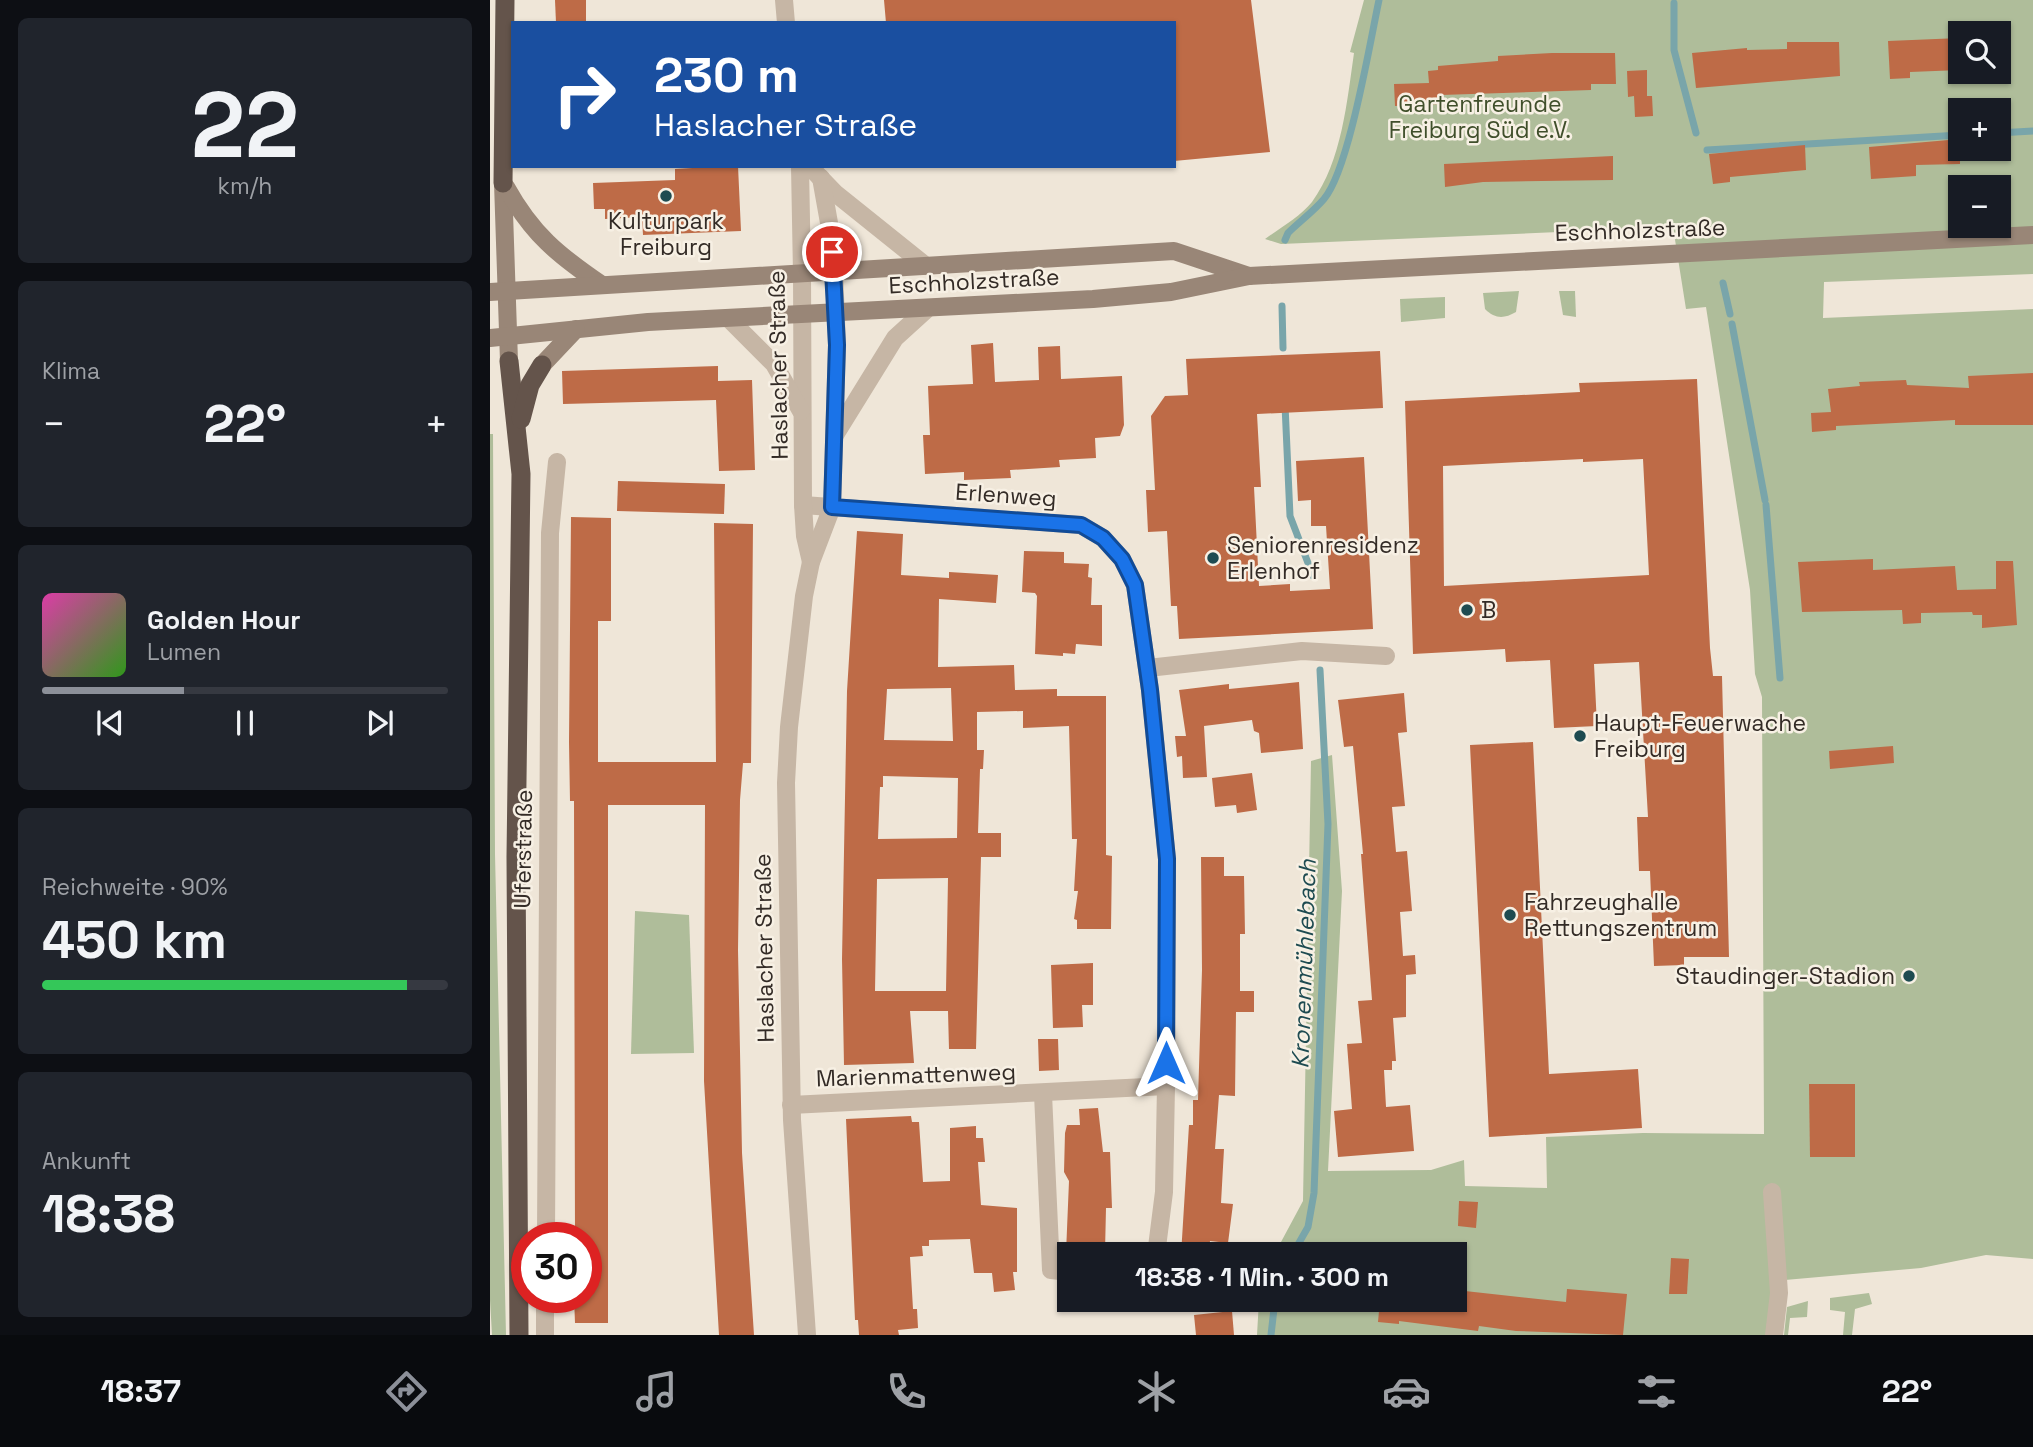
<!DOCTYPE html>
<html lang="de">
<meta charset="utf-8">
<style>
body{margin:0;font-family:"Space Grotesk",sans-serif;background:#20242c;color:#f1f3f6;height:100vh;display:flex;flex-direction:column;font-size:26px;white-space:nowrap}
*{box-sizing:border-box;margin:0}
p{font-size:23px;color:#9ea1a6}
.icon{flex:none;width:38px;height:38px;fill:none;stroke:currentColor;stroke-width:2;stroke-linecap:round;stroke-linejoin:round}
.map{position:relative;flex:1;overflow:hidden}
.details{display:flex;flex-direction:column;gap:18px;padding:18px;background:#0d0f14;width:490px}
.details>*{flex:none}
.hud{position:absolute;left:21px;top:21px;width:665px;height:147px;border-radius:0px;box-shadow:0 2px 5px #0004;background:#1a4fa0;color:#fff;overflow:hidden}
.buttons{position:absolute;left:1458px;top:21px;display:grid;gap:14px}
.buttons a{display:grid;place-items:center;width:63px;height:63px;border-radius:0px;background:#171b24;box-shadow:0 2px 5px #0004;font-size:35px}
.speed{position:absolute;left:21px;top:1222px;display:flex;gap:14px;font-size:35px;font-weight:700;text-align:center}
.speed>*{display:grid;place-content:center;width:91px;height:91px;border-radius:50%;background:#171b24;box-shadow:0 2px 5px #0004;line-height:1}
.speed .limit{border:10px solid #d22;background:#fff;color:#111}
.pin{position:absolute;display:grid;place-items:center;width:60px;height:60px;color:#fff;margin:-30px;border:4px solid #fff;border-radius:50%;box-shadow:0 2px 7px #0007}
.me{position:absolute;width:77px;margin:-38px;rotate:0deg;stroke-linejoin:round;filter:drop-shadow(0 0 5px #0008)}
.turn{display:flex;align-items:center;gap:24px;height:147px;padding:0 28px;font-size:32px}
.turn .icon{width:91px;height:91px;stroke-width:2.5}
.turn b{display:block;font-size:49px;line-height:60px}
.big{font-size:52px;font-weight:700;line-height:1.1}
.details .tile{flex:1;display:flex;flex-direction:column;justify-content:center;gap:10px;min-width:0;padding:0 24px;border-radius:10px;background:#20242c}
.details .dial{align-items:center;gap:0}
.dial b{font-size:91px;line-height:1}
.song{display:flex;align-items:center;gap:21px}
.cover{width:84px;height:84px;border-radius:10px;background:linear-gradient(135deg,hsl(320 70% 55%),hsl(110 70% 35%))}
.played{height:7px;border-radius:4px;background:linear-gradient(90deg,#8c9099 35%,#363941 35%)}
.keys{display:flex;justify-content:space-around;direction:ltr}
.heat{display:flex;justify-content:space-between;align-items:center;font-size:38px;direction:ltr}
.charge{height:10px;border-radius:5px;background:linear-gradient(90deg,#34c759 90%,#363941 0)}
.trip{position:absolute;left:567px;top:1242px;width:410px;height:70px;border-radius:0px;background:#171b24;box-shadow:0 2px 5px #0004;font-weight:700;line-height:70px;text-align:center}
.menu{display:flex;height:112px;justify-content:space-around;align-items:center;background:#090b0e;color:#9ea1a6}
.menu .icon{width:49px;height:49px}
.menu .current{color:#8c9099}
.menu b{font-size:32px;color:#f1f3f6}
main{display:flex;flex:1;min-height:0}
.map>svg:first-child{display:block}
.green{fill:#afbd9a;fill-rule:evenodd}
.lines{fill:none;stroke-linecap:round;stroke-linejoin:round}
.stream{stroke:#79a5aa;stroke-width:7}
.building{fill:#be6b47;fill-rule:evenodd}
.minor{stroke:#c6b6a5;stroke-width:18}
.tertiary{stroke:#c6b6a5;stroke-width:18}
.secondary{stroke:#998677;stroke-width:18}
.trunk{stroke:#64544b;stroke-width:19}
.route-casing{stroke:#114b97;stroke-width:18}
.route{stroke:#1a73e8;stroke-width:12}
.poi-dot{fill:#1e4b51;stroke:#f7f0e4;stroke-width:2.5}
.labels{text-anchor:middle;stroke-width:5;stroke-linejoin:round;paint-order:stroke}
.park-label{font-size:23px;fill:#404f2b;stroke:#f7f0e4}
.poi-label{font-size:23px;fill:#332b26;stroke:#f7f0e4;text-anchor:start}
.street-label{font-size:23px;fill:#332b26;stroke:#f7f0e4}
.water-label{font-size:24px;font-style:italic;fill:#1e4b51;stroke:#f7f0e4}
</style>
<main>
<section class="details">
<div class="tile dial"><b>22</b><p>km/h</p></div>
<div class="tile"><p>Klima</p>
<div class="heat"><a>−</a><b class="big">22°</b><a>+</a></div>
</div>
<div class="tile">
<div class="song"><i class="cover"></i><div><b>Golden Hour</b><p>Lumen</p></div></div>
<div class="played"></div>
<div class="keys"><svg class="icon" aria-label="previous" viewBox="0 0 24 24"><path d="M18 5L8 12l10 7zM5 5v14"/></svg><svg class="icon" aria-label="pause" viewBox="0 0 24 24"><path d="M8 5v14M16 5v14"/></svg><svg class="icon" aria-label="next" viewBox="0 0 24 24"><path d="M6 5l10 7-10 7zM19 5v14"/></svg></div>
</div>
<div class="tile"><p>Reichweite · 90%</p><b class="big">450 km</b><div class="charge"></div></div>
<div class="tile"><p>Ankunft</p><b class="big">18:38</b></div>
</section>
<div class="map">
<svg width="1543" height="1335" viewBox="0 0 1543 1335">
<rect width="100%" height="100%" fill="#efe6d8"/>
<g class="green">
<path d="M 874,0 L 1543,0 L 1543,274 L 1334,282 L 1333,318 L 1543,309 L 1543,1259 L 1496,1255 L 1431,1268 L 1295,1280 L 1290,1335 L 767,1335 L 769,1300 L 964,1300 L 964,1255 L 784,1255 L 813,1201 L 821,761 L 842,755 L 852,891 L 838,1171 L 941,1170 L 974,1160 L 975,1186 L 1057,1188 L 1056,1137 L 1153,1133 L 1274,1134 L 1272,697 L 1265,674 L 1260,590 L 1216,307 L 1196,309 L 1183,227 L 791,244 L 775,239 C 790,228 811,216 822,202 C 852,161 857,101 864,53 L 860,52 ZM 1470,33 L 1508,33 L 1508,72 L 1470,72 ZM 1470,110 L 1508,110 L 1508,149 L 1470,149 ZM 1470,187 L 1508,187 L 1508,226 L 1470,226 Z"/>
<path d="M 1029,291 L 1026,312 C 1014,319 1005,319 995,309 L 993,293 Z"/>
<path d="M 1069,291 L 1085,291 L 1086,317 L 1073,315 Z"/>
<path d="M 955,297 L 955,318 L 911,322 L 910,299 Z"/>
<path d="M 0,434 L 3,434 L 5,854 L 16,1335 L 2,1335 L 0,1300 Z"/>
<path d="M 145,911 L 199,915 L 204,1053 L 141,1054 Z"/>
<path d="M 1379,1293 L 1382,1304 L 1365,1309 L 1362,1335 L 1353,1335 L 1355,1312 L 1340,1310 L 1340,1298 Z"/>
<path d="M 1318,1301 L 1317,1317 L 1300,1318 L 1298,1335 L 1294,1335 L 1297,1307 Z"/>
</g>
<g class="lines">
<g class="stream">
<path d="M 1184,3 L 1184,50 L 1206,133"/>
<path d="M 1508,133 L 1543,131"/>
<path d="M 1217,150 L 1470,135"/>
<path d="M 795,240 L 798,233 C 809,222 824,211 834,199 C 859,170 880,42 889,0"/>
<path d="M 1233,283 L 1240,314"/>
<path d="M 792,306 L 793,348"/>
<path d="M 1242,324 L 1275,500"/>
<path d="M 795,405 L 800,516 L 823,576"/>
<path d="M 1276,505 L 1290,678"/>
<path d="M 802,1255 L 818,1227 L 824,1193 L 838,824 L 830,670"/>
<path d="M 781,1335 L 785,1300"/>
</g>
</g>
<g class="building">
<path d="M 65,0 L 96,0 L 96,23 L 66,23 Z"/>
<path d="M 394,0 L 761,0 L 780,152 L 684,161 L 684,23 L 396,23 Z"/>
<path d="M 1470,38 L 1470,70 L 1420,72 L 1420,78 L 1400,79 L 1398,41 Z"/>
<path d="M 1297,42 L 1349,42 L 1350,76 L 1206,88 L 1202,53 L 1257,48 L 1257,50 L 1297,49 Z"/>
<path d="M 1062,53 L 1125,53 L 1126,84 L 1101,84 L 1101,90 L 951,95 L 952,104 L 905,106 L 904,84 L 939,83 L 938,71 L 948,70 L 948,66 L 1008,61 L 1008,56 Z"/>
<path d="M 1157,70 L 1157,96 L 1162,96 L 1163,116 L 1145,117 L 1144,96 L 1138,97 L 1137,71 Z"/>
<path d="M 1470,139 L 1470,164 L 1426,165 L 1426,176 L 1381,179 L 1379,147 Z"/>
<path d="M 1315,145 L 1316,170 L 1240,177 L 1240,182 L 1223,184 L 1219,154 Z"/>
<path d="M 1123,156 L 1123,180 L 993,182 L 955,187 L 954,164 Z"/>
<path d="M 237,166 L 248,166 L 251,231 L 153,235 L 152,217 L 115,219 L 115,209 L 104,209 L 103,183 L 185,180 L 185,169 Z"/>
<path d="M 503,343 L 505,382 L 549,380 L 548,347 L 570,346 L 571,379 L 632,376 L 634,425 L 630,436 L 605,438 L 606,458 L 569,460 L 570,467 L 520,470 L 521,478 L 474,480 L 474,472 L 435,474 L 433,435 L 440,435 L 438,386 L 483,384 L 481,345 Z"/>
<path d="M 890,351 L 893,408 L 767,414 L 771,487 L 764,487 L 769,586 L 800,584 L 800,591 L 840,589 L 836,526 L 821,526 L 821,500 L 808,501 L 806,461 L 874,457 L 883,629 L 689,639 L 687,606 L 681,606 L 677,531 L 658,532 L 656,490 L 665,490 L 661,416 L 675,396 L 698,395 L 696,359 Z"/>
<path d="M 228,366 L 228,381 L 262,380 L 265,470 L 229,471 L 226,400 L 73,404 L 72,371 Z"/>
<path d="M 1543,373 L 1543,425 L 1465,425 L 1465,420 L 1346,426 L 1346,430 L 1322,432 L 1321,413 L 1341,412 L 1338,389 L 1370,386 L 1369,382 L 1416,380 L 1417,385 L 1479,388 L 1478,376 Z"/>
<path d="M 1207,379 L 1220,648 L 1223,676 L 1232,676 L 1239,957 L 1194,957 L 1194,965 L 1164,966 L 1160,871 L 1149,871 L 1147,817 L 1158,817 L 1149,662 L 1104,664 L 1107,726 L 1064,728 L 1060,660 L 1016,662 L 1015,649 L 923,654 L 915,401 L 1090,392 L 1089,383 ZM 1093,459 L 1093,462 L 1153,459 L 1159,575 L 954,586 L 953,466 Z"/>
<path d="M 128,481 L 235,484 L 234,514 L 127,511 Z"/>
<path d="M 81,517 L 121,518 L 121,621 L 108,621 L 108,762 L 226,762 L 224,523 L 263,524 L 261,763 L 253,763 L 250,800 L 248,950 L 252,1153 L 264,1335 L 229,1335 L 214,1081 L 215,805 L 118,805 L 118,1323 L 85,1323 L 84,1297 L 96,1297 L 96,1237 L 85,1237 L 84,801 L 80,801 L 79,742 Z"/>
<path d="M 367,531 L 413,534 L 411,575 L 459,578 L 459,572 L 508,575 L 506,603 L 449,599 L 448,667 L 524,665 L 525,690 L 567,689 L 567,696 L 616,696 L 616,855 L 622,856 L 621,929 L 587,929 L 587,920 L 584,919 L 588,891 L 584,891 L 587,839 L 582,839 L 579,726 L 533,728 L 533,711 L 487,712 L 487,750 L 494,750 L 493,769 L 490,769 L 488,833 L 511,833 L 511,857 L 491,857 L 486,1049 L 459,1049 L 458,1011 L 420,1011 L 424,1063 L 354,1065 L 352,959 L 357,691 ZM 461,688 L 463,741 L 394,740 L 397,689 ZM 393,776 L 468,778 L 467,838 L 388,839 L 390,787 L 393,787 ZM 458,878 L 456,991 L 385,991 L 387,879 Z"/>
<path d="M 534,551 L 574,552 L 574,563 L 599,564 L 598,577 L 602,578 L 601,605 L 612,605 L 612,646 L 586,644 L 585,654 L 573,653 L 573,656 L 545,654 L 547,596 L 545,593 L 532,592 Z"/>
<path d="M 1383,559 L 1383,570 L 1465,566 L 1467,590 L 1506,589 L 1506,561 L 1523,561 L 1527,625 L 1492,628 L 1492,615 L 1483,615 L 1482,612 L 1431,613 L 1431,623 L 1413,624 L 1412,610 L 1312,612 L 1308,562 Z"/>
<path d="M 809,682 L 813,749 L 771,753 L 769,733 L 764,731 L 762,720 L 714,726 L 717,777 L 693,778 L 692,756 L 687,757 L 685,736 L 696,736 L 689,690 L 739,684 L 739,689 Z"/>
<path d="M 914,693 L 917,732 L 908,733 L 915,806 L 902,807 L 906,852 L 917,851 L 922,911 L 910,912 L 913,956 L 925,955 L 926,974 L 916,975 L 916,1017 L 903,1018 L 906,1061 L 902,1061 L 902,1070 L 894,1070 L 896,1107 L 920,1105 L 924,1151 L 848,1157 L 844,1111 L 862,1109 L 857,1044 L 872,1043 L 868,1001 L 882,1000 L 871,854 L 873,854 L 863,746 L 854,747 L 848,700 Z"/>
<path d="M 1043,742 L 1059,1074 L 1148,1069 L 1152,1128 L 999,1137 L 980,745 Z"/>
<path d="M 1403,746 L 1404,763 L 1340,769 L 1339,751 Z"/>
<path d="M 762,773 L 767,810 L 747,813 L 746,805 L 725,807 L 722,778 Z"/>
<path d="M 711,857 L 734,857 L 734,876 L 754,876 L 755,934 L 750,934 L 750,991 L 764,991 L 764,1012 L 746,1012 L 745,1096 L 729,1095 L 725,1149 L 734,1149 L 731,1203 L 743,1204 L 738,1243 L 720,1241 L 719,1249 L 710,1248 L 710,1255 L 691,1255 L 699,1125 L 703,1125 L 703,1100 L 708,1100 L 712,970 Z"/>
<path d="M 603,963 L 603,1005 L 592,1005 L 593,1027 L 563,1028 L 561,965 Z"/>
<path d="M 548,1039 L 568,1039 L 569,1070 L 549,1071 Z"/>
<path d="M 1319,1084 L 1365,1084 L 1365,1157 L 1320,1157 Z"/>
<path d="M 608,1108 L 613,1152 L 620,1152 L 622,1208 L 616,1208 L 615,1252 L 576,1253 L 579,1181 L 574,1172 L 575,1133 L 577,1125 L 590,1125 L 589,1109 Z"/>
<path d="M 421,1116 L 422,1122 L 429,1122 L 433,1182 L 460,1181 L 460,1128 L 486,1126 L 486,1138 L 493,1138 L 495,1162 L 488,1162 L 491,1205 L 527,1208 L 527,1272 L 523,1272 L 525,1290 L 504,1292 L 502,1273 L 484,1273 L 480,1239 L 439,1240 L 439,1246 L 432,1246 L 433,1256 L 420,1257 L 423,1309 L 427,1309 L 428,1328 L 408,1330 L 409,1335 L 369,1335 L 368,1320 L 365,1320 L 356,1119 Z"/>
<path d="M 969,1201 L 988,1202 L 986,1228 L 968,1226 Z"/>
<path d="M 1181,1258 L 1199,1259 L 1197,1294 L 1179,1294 Z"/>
<path d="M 1077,1289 L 1137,1294 L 1133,1335 L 1026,1331 L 989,1326 L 988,1331 L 909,1321 L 909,1324 L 888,1322 L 890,1300 L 974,1300 L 975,1291 L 1076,1302 Z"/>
<path d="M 742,1311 L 744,1335 L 706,1335 L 704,1315 Z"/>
</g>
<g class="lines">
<g class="minor">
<path d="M 294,0 L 296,23"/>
<path d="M 310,166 L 312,274"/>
<path d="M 319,166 L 345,193 L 436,266"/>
<path d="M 331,178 L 341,234 L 344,271"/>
<path d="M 313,505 L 591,525 L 613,538 L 632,559 L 645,585 L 660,690 L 677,859 L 676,1086"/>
<path d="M 658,668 L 812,651 L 896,656"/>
<path d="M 553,1094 L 561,1270 L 579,1272"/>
<path d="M 301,1105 L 676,1086 L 674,1192 L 666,1255"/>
<path d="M 1282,1192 L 1289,1293 L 1284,1335"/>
<path d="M 56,1237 L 60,533 L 67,462"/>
<path d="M 55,1335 L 55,1297"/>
</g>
<g class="tertiary">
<path d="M 312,274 L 313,505 L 315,536 L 321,562"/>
<path d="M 238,318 L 284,364 L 311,411"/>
<path d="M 345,435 L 405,338 L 438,308"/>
<path d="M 317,1335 L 302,1120 L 296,783 L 299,727 L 314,596 L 321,562 L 342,507 L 347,345 L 344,271"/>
</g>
<g class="secondary">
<path d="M 13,183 L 19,361"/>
<path d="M 16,187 C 42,234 68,255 112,285"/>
<path d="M 0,292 L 684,251 L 759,276"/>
<path d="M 0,338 L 158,322 L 603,299 L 681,292 L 759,276 L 1543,235"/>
<path d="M 52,365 L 86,329"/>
</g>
<g class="trunk">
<path d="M 13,183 L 15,0"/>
<path d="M 19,361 L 31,474 L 26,857 L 29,1335"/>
<path d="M 31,419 L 40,385 L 52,365"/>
</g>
</g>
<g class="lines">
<defs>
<path id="route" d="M 342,252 L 347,345 L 342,507 L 591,525 L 613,538 L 632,559 L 645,585 L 660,690 L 677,859 L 676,1063"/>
</defs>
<use href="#route" class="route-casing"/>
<use href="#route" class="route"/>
</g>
<g class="poi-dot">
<circle cx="176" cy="196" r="7"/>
<circle cx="723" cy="558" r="7"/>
<circle cx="977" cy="610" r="7"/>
<circle cx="1090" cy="736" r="7"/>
<circle cx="1020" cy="915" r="7"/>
<circle cx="1419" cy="976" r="7"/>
</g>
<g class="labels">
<g class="park-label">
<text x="990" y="112">Gartenfreunde<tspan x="990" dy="26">Freiburg Süd e.V.</tspan></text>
</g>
<g class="poi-label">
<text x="176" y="229" text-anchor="middle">Kulturpark<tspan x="176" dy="26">Freiburg</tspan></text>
<text x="737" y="553">Seniorenresidenz<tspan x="737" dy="26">Erlenhof</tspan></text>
<text x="991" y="618">B</text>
<text x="1104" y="731">Haupt-Feuerwache<tspan x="1104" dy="26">Freiburg</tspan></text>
<text x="1034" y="910">Fahrzeughalle<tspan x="1034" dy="26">Rettungszentrum</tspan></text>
<text x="1405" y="984" text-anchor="end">Staudinger-Stadion</text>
</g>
<g class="street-label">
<text transform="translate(1150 230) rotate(-2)" y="8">Eschholzstraße</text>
<text transform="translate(484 281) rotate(-3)" y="8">Eschholzstraße</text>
<text transform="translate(288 365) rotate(-91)" y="8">Haslacher Straße</text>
<text transform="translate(516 495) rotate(4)" y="8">Erlenweg</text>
<text transform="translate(33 849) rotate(-89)" y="8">Uferstraße</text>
<text transform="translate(274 948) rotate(-91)" y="8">Haslacher Straße</text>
<text transform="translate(426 1075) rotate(-2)" y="8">Marienmattenweg</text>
</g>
<g class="water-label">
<text transform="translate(814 964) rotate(-88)" y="8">Kronenmühlebach</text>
</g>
</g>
</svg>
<div class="buttons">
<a><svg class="icon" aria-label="search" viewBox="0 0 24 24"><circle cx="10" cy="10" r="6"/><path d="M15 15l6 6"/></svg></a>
<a>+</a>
<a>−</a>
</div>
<div class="speed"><div class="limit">30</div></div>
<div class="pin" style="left:342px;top:252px;background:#d93025"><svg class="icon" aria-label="arrive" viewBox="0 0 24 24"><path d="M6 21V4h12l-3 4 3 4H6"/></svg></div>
<svg class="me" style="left:676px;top:1063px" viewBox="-20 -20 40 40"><path d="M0-17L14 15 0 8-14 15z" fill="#1a73e8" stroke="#fff" stroke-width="4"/></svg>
<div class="trip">18:38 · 1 Min. · 300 m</div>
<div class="hud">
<div class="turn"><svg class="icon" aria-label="right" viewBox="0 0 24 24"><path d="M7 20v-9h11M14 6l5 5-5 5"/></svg><div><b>230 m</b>Haslacher Straße</div></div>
</div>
</div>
</main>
<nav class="menu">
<b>18:37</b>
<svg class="icon current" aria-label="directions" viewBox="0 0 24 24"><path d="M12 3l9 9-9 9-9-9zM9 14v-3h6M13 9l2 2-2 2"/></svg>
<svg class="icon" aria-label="music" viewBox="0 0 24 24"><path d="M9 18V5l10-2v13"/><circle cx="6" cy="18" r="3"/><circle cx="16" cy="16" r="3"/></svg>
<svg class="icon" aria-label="phone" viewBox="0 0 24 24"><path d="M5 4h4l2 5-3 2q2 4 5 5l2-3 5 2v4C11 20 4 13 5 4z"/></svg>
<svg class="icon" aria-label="climate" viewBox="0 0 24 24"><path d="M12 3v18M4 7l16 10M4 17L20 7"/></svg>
<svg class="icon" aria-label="car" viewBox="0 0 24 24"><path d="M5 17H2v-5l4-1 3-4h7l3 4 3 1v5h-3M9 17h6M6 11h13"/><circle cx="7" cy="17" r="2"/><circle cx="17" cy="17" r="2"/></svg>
<svg class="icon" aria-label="filters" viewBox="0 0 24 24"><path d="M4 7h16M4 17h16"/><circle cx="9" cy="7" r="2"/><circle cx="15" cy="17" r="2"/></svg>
<b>22°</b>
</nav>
